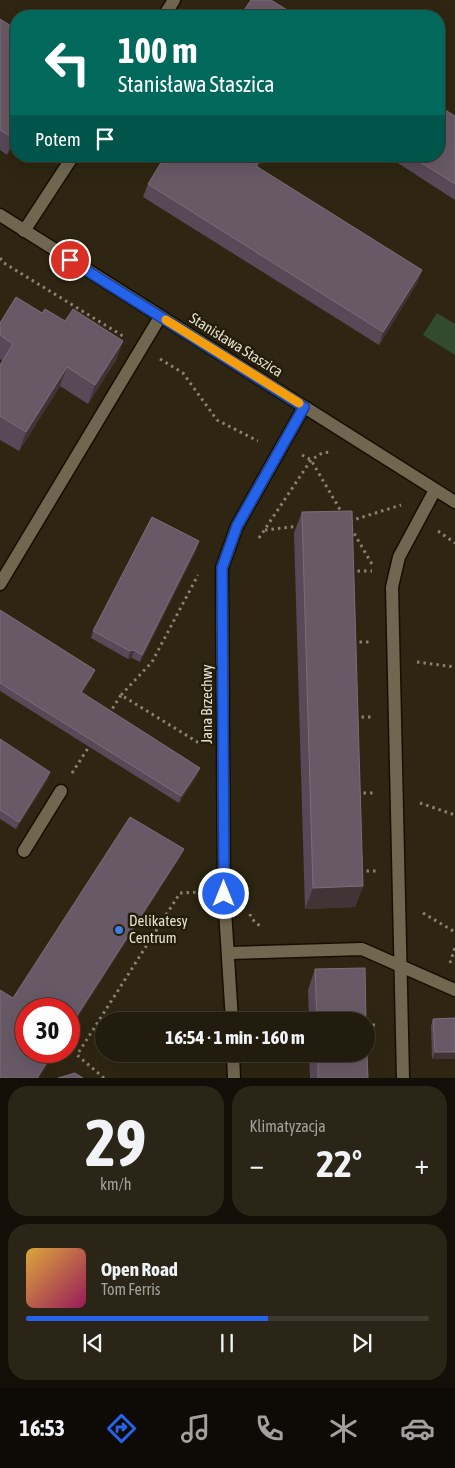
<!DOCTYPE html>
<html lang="pl">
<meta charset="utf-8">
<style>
body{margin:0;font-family:"Asap Condensed",sans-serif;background:#2a2517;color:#f1f3f6;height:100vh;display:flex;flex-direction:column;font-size:19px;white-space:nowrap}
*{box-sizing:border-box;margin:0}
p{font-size:16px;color:#a2a19e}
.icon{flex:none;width:28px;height:28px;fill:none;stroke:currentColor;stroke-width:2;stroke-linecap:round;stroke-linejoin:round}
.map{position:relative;height:1078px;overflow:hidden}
.drawer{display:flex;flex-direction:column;gap:8px;padding:8px;background:#130f08;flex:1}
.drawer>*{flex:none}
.hud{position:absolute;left:10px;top:10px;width:435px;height:152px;border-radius:20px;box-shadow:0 5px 20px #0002,0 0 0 1px #3f3a2e;background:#00695c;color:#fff;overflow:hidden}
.speed{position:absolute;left:15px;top:998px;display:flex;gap:10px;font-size:25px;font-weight:700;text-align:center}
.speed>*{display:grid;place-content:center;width:65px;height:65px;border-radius:50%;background:#221c0e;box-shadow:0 5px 20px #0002,0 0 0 1px #3f3a2e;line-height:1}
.speed .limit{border:8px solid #d22;background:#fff;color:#111}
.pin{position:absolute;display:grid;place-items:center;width:42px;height:42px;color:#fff;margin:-21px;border:2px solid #fff;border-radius:50%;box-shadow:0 1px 5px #0007}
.me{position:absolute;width:55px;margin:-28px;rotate:0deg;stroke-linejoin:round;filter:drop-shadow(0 0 4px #0008)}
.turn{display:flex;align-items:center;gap:18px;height:105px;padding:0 25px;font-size:22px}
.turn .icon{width:65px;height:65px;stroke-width:2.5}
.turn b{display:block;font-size:35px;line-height:42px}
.then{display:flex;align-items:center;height:48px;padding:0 25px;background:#0003;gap:10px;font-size:19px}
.big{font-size:38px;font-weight:700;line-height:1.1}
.drawer .card{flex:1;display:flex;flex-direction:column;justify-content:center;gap:8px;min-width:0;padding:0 18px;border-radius:20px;background:#2a2517}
.drawer .dial{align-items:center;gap:0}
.dial b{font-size:65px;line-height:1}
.song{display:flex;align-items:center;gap:15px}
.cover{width:60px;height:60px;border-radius:8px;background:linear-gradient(135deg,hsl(40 70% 55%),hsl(330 70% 35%))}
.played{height:5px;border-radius:2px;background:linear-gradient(90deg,#2563eb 60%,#3f3a2e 60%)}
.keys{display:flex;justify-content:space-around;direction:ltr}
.heat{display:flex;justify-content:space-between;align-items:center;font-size:28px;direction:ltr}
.drawer .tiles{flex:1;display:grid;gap:8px;grid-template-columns:1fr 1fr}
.card:last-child{grid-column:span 2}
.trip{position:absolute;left:95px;top:1012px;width:280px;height:50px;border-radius:25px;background:#221c0e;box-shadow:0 5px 20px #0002,0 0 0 1px #3f3a2e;font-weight:700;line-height:50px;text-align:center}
.dock{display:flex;height:80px;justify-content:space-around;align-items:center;background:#0e0b06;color:#a2a19e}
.dock .icon{width:35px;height:35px}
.dock .selected{color:#2563eb}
.dock b{font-size:22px;color:#f1f3f6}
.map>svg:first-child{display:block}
.green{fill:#324a2d}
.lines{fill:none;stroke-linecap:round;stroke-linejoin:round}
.minor-casing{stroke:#160f00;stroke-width:15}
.path{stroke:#898272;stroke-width:3;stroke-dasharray:2.5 4;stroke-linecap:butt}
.minor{stroke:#706750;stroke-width:12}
.wall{fill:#584959}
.shaded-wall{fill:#413437}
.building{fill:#685966;stroke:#7b6e77}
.route-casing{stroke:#184099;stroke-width:12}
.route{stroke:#2563eb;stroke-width:9}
.slow{stroke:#f59e0b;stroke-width:9}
.shop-dot{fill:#3f7fe0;stroke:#241d08;stroke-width:2}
.labels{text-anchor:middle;stroke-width:5;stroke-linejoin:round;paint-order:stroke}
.street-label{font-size:15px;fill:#e4dfd2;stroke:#241d08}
.poi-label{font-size:15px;fill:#e4dfd2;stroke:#241d08;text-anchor:start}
</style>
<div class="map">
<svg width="455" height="1078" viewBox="0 0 455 1078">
<rect width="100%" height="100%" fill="#2e2612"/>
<path class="green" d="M 437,313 L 455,324 L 455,355 L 423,335 Z"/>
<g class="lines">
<defs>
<g id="minor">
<path d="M 164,16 L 174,0"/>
<path d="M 0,215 L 455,502"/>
<path d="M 24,231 L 73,156"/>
<path d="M 0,584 L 160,317"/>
<path d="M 24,851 L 61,791"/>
<path d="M 229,953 L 362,949 L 455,990"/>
<path d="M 232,1021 L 224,894 L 222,568 L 237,526 L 304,407"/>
<path d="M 233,1054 L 234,1078"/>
<path d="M 403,1078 L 392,587 L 399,557 L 435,490"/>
</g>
</defs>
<use href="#minor" class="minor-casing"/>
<g class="path">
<path d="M 0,258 L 4,263 L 123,336"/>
<path d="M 160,359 L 183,373 L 217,420 L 258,441"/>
<path d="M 302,455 L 311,460 L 342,513"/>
<path d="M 350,521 L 401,505"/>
<path d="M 351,528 L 373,566"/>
<path d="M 265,530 L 300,526"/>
<path d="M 438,531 L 455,543"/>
<path d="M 259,538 L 311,460 L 322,453 L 331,452"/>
<path d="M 351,571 L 372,571"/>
<path d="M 353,642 L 369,642"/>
<path d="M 417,662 L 455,667"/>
<path d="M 121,695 L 152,662 L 198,575"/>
<path d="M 109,714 L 121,695 L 199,743"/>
<path d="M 355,717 L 371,717"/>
<path d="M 72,773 L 90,745"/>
<path d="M 357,793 L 374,793"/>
<path d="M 420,803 L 455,815"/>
<path d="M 360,871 L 376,871"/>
<path d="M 423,913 L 455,932"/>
<path d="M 250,914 L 251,918 L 262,928"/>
<path d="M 450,963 L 455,947"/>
<path d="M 366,1025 L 379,1025"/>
<path d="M 104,1078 L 77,1055 L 180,893 L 202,892"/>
</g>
<use href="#minor" class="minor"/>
</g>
<g class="wall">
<path d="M 0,19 L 16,140 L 7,155 L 0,150 Z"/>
<path d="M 455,116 L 455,200 L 387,156 L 439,156 Z"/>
<path d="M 258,168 L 422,270 L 417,283 L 379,345 L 143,197 L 148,184 Z"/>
<path d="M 42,313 L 123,341 L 116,360 L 88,404 L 60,386 L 19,451 L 0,440 L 0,365 L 3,361 L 0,359 L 0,323 Z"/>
<path d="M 302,512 L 363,886 L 355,907 L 305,909 L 294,533 Z"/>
<path d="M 197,548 L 140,662 L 132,658 L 128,659 L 91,638 L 93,631 Z"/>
<path d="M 0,610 L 95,670 L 92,677 L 82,693 L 197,775 L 179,803 L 0,691 Z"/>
<path d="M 0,739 L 48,779 L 16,829 L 0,819 Z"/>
<path d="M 315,969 L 366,1021 L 309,1021 L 308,990 Z"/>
<path d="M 455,1018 L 455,1059 L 432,1059 L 431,1026 L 433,1019 Z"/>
<path d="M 309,1054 L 366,1054 L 368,1078 L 310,1078 Z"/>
</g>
<g class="shaded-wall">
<path d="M 16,133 L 16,140 L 7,155 L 13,138 Z"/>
<path d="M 262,156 L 265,156 L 251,179 L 256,166 Z"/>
<path d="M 422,270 L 417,283 L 379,345 L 383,332 Z"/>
<path d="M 123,341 L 116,360 L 88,404 L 95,385 Z"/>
<path d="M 67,367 L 60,386 L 19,451 L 26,432 Z"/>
<path d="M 199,541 L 197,548 L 140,662 L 142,655 Z"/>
<path d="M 134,650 L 132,658 L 128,659 L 130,651 Z"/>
<path d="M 95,670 L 92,677 L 78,699 L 81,692 Z"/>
<path d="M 200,768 L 197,775 L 179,803 L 181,796 Z"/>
<path d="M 50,772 L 48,779 L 16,829 L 19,822 Z"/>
<path d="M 184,849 L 181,856 L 69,1031 L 69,1028 Z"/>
<path d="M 363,886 L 355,907 L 305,909 L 313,888 Z"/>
<path d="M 54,1051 L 56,1051 L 39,1078 L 37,1078 Z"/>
<path d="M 435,1052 L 455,1052 L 455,1059 L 432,1059 Z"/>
</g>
<g class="building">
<path d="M 251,0 L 271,0 L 297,16 L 240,16 Z"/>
<path d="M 0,19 L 16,29 L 16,133 L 13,138 L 0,130 Z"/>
<path d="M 439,106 L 455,116 L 455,184 L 411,156 L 439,156 Z"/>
<path d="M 165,156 L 262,156 L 256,166 L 422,270 L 383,332 L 148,184 Z"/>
<path d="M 16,297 L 42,313 L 45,309 L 65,321 L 73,309 L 123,341 L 95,385 L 67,367 L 26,432 L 0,416 L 0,365 L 13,344 L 0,335 L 0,323 Z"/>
<path d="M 352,511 L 363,886 L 313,888 L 302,512 Z"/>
<path d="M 152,517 L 199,541 L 142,655 L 134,650 L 130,651 L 93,631 Z"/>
<path d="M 0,610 L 95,670 L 81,692 L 200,768 L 181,796 L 0,683 Z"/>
<path d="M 0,739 L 50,772 L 19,822 L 0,810 Z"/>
<path d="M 130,817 L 184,849 L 69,1028 L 69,1009 L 26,1009 L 26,1051 L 54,1051 L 37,1078 L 0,1078 L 0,990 L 13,998 Z"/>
<path d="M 365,968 L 366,1021 L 317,1021 L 315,969 Z"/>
<path d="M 455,1018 L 455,1052 L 435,1052 L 433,1019 Z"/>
<path d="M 366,1028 L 368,1078 L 318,1078 L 318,1054 L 366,1054 Z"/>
<path d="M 75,1073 L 83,1078 L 58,1078 Z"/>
</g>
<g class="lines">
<defs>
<path id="route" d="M 70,260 L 304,407 L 237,526 L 222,568 L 224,894"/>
</defs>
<use href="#route" class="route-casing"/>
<use href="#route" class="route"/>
<path class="slow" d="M 166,320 L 299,403"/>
</g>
<circle class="shop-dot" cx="119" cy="930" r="5"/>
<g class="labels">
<g class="street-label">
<text transform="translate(236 345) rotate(32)" y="5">Stanisława Staszica</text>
<text transform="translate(207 704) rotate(-90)" y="5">Jana Brzechwy</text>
</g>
<g class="poi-label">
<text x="129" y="926">Delikatesy<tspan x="129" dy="17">Centrum</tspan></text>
</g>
</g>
</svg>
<div class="speed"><div class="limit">30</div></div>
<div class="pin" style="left:70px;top:260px;background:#d93025"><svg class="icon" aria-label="arrive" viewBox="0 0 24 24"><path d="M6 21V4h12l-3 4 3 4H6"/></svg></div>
<svg class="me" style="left:224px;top:894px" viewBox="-20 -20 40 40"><circle r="17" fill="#2563eb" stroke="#fff" stroke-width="3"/><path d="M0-11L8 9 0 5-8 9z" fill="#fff"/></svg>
<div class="trip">16:54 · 1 min · 160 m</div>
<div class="hud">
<div class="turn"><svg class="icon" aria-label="left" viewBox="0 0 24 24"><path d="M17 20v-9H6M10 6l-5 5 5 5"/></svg><div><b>100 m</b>Stanisława Staszica</div></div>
<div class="then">Potem<svg class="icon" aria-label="arrive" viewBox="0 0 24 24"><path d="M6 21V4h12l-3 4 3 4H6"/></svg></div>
</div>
</div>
<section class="drawer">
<div class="tiles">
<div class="card dial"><b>29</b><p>km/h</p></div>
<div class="card"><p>Klimatyzacja</p>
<div class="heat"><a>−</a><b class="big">22°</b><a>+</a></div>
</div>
<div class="card">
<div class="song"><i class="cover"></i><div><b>Open Road</b><p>Tom Ferris</p></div></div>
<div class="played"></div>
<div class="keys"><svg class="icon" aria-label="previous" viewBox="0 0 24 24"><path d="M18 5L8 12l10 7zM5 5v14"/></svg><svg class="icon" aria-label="pause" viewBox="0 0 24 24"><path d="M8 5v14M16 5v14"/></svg><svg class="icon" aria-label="next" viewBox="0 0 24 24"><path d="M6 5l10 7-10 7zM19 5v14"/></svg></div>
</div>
</div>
</section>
<nav class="dock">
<b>16:53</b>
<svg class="icon selected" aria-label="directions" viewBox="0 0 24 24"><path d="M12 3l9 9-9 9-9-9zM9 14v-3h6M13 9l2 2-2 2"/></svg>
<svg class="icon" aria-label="music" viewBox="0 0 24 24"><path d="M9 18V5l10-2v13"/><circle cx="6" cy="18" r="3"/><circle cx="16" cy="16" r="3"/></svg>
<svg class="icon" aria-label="phone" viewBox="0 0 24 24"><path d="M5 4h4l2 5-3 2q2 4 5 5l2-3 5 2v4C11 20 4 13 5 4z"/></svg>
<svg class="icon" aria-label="climate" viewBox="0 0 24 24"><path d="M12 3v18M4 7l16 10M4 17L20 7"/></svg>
<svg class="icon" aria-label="car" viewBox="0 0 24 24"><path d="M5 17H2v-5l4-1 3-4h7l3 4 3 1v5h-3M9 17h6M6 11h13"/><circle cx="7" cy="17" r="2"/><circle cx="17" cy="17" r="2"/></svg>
</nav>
